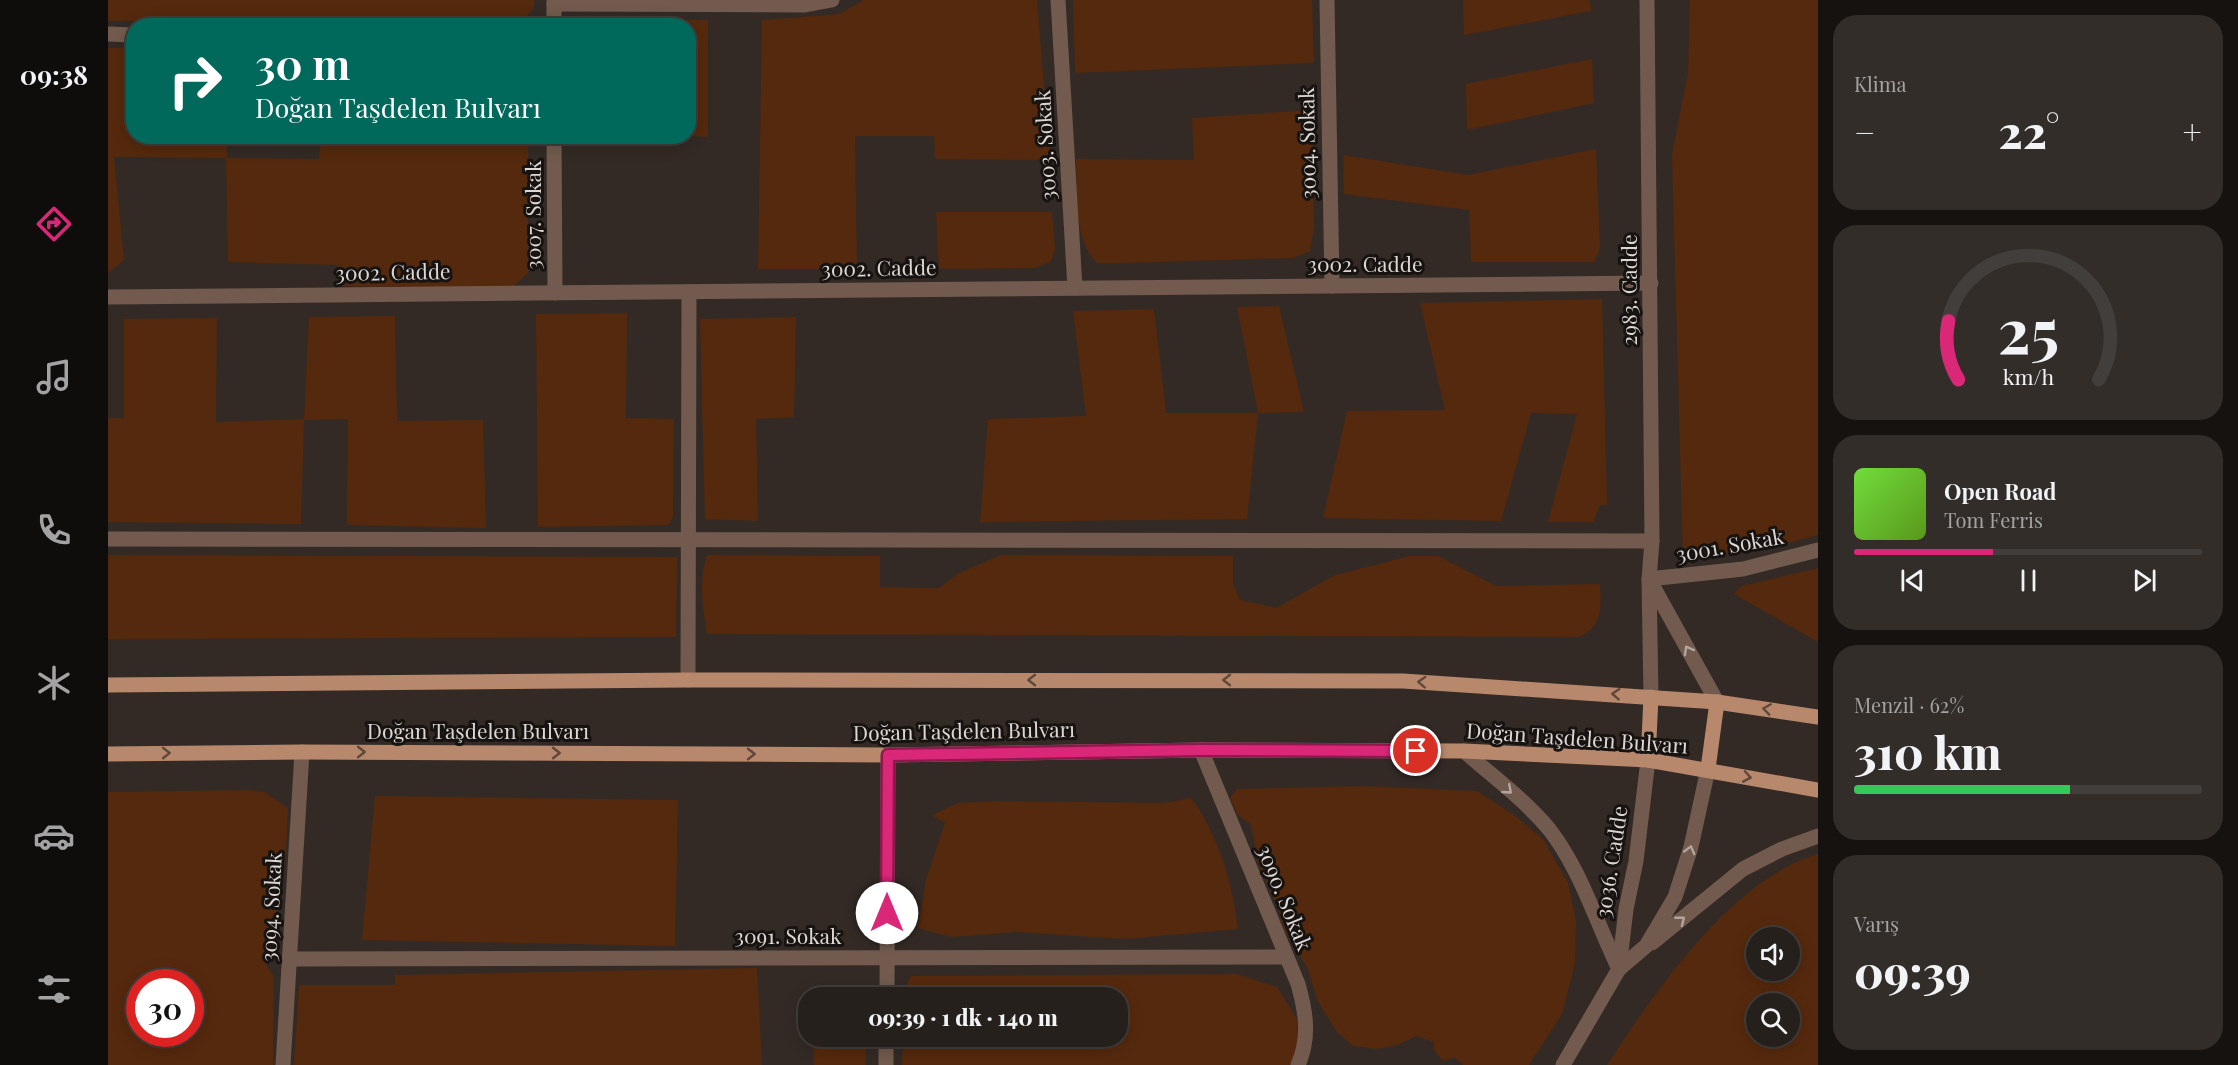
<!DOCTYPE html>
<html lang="tr">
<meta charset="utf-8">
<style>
body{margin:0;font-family:"Playfair Display",serif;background:#322d29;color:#f1f3f6;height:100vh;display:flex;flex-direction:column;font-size:22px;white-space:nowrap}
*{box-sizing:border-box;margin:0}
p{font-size:20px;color:#a4a3a3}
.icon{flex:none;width:33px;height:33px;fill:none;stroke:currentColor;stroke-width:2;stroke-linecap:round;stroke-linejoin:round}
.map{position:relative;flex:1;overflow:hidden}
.panel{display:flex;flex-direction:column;gap:15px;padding:15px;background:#15120f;width:420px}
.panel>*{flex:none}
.hud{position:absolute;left:18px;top:18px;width:570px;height:126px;border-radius:24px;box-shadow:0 3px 15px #0003,0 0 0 2px #423e3b;background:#00695c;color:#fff;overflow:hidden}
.buttons{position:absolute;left:1638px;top:927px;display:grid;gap:12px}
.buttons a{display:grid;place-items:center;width:54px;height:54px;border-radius:50%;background:#26201c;box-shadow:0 3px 15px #0003,0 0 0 2px #423e3b;font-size:30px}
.speed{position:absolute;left:18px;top:969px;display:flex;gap:12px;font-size:30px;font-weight:700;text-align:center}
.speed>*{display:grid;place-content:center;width:78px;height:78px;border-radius:50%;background:#26201c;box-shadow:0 3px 15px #0003,0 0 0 2px #423e3b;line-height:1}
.speed .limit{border:9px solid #d22;background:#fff;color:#111}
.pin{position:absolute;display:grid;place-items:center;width:51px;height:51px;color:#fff;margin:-26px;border:3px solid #fff;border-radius:50%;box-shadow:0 2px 6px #0007}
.me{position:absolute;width:66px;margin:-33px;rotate:0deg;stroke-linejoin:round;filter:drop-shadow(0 0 4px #0008)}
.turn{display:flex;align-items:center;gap:21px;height:126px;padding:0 30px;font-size:27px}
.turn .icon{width:78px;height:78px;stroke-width:2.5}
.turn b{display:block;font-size:42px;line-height:51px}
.big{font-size:45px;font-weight:800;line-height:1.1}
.panel .card{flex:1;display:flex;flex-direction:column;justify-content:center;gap:9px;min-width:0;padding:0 21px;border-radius:24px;background:#322d29}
.panel .dial{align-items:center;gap:0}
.dial svg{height:156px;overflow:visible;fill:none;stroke:#423e3b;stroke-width:7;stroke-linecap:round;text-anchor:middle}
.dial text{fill:#f1f3f6;stroke:none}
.song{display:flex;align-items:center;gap:18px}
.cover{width:72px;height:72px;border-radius:9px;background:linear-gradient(135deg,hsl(100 70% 55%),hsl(90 70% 35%))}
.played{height:6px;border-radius:3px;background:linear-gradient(90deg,#db2777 40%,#423e3b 40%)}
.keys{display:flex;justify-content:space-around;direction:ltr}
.heat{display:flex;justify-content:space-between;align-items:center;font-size:33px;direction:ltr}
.charge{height:9px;border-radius:4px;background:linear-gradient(90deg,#34c759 62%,#423e3b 0)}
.trip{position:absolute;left:690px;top:987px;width:330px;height:60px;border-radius:24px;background:#26201c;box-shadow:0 3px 15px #0003,0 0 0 2px #423e3b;font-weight:800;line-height:60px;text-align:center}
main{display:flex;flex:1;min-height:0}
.dock{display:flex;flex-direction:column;width:108px;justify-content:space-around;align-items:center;background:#0f0d0b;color:#a4a3a3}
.dock .icon{width:42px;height:42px}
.dock .selected{color:#db2777}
.dock b{font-size:27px;color:#f1f3f6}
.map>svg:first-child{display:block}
.green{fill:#55290d;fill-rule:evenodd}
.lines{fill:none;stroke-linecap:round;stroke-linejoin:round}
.minor{stroke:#725b4e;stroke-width:15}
.major{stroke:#b8886d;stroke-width:15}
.oneway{stroke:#b2a59e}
.oneway2{stroke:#5f483a}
.route-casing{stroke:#8e194d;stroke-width:15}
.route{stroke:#db2777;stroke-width:10}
.labels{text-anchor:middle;stroke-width:6;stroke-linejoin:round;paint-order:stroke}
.street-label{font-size:21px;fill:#ddd7d4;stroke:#171311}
</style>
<main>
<nav class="dock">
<b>09:38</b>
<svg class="icon selected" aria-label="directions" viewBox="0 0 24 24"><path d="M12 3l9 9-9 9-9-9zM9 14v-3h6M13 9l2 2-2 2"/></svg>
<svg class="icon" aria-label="music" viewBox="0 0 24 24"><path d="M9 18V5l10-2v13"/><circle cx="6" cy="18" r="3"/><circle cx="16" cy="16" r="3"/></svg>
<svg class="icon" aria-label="phone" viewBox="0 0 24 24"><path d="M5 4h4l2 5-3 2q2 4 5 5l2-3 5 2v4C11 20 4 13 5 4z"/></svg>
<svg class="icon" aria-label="climate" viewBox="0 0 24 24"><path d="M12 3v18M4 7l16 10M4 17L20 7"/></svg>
<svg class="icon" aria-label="car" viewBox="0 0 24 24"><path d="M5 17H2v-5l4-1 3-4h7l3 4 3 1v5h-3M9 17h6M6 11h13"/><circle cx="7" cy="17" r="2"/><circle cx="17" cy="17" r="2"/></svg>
<svg class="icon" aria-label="filters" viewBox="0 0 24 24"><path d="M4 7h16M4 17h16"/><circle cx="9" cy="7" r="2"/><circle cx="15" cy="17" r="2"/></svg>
</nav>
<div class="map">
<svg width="1710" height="1065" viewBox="0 0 1710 1065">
<rect width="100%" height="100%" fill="#332a25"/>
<g class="green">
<path d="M 0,0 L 426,0 L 426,8 L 415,19 L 0,21 Z"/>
<path d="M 756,0 L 929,0 L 942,160 L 827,159 L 826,136 L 747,136 L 749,269 L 650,269 L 654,20 L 731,14 Z"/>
<path d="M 965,0 L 1204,0 L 1206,63 L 967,73 Z"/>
<path d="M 1355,0 L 1482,0 L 1483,11 L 1356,35 Z"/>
<path d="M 1582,0 L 1710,0 L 1710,535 L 1673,545 L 1575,559 L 1564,155 L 1580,73 Z"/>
<path d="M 472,19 L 600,20 L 600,137 L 581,136 L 580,26 L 463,25 Z"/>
<path d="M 0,48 L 25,48 L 26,136 L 118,137 L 119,158 L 211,159 L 213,137 L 420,137 L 420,273 L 403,288 L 229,286 L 229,265 L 120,262 L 118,158 L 6,157 L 16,260 L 0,273 Z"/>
<path d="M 1484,59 L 1486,103 L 1359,130 L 1358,84 Z"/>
<path d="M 1205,110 L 1206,227 L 1202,251 L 1185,258 L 1015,263 L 989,263 C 964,237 970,193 968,159 L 1086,160 L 1084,118 Z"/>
<path d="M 1488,149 L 1492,248 L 1486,262 L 1363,262 L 1361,210 L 1236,194 L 1235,155 L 1360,175 Z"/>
<path d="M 828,212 L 944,212 L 947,249 L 943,261 L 928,268 L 831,269 Z"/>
<path d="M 1494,299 L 1499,505 L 1492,505 L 1485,522 L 1440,522 L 1469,414 L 1423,413 L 1393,521 L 1215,518 L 1239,411 L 1337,410 L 1312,303 Z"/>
<path d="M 1171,306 L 1196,412 L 1150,413 L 1139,519 L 872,522 L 880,419 L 978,416 L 965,311 L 1046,309 L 1058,413 L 1150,413 L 1129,307 Z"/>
<path d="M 519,313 L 518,418 L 566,419 L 565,517 L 560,525 L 430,527 L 428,314 Z"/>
<path d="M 287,316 L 289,421 L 375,420 L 378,528 L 239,525 L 240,419 L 196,420 L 193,524 L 0,522 L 0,418 L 16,418 L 16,319 L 109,318 L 108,422 L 196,419 L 201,317 Z"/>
<path d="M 688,317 L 686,417 L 648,419 L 650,521 L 597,519 L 592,319 Z"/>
<path d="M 0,555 L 569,557 L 568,637 L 0,639 Z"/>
<path d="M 599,555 L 772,556 L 772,587 L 831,588 L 851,573 L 893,555 L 1125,556 L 1125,583 L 1132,600 L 1168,608 L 1227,575 L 1302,556 L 1330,556 L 1388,586 L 1492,584 C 1493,608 1495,626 1471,637 L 599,634 C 595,606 590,582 599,555 Z"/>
<path d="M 1710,568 L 1710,642 L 1626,594 L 1633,586 Z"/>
<path d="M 1255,786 L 1369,791 L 1406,815 L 1435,839 L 1460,883 L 1468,922 L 1467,963 L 1454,1014 L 1421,1065 L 1355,1065 L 1347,1057 L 1335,1061 L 1326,1050 L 1326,1042 L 1308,1036 L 1292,1044 L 1270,1049 L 1245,1046 L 1229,1032 L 1210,1002 L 1200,969 L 1176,929 L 1169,904 L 1151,866 L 1143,825 L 1129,814 L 1122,798 L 1129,789 Z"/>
<path d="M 139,790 L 156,792 L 180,808 C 179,861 171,910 156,961 L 166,977 L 165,1065 L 0,1065 L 0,792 ZM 32,982 L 82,982 L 82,1034 L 32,1034 Z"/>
<path d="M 267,796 L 570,800 L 567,946 L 254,940 Z"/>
<path d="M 1083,798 C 1111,835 1124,883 1130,929 L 1017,939 L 908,932 L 844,937 L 810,928 L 818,880 L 837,823 L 824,815 L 850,803 L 888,801 L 1055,803 Z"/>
<path d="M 1710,854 L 1710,1065 L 1499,1065 C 1547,992 1622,880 1710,854 ZM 1648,938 L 1682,938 L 1682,970 L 1648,970 ZM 1648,1004 L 1682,1004 L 1682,1036 L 1648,1036 Z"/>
<path d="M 649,968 L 654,1065 L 186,1065 L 191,985 L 287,985 L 287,975 Z"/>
<path d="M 1129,974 L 1169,987 L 1189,1019 L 1190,1046 L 1183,1065 L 794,1065 L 795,1037 L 1010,1036 L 1010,998 L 796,997 L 797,988 L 803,976 Z"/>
<path d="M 705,1037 L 757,1037 L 758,1065 L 706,1065 Z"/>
</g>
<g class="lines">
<g class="minor">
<path d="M 446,0 L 446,26"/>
<path d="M 950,0 L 967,288"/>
<path d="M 1219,0 L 1224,286"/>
<path d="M 1539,0 L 1544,541 L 1541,579 L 1543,697"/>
<path d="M 446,4 L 697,5 L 724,0"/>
<path d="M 0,34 L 26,35"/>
<path d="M 446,136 L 447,293"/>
<path d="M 0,297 L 1543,283"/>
<path d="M 0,539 L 1544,541"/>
<path d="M 1541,579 L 1635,569 L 1710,550"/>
<path d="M 1542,581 L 1609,702"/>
<path d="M 580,680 L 581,292"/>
<path d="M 1093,750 L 1190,984 C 1198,1012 1202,1038 1190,1065"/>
<path d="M 1356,751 C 1384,776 1417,800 1441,829 C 1473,870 1488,922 1511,969"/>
<path d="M 1544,943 L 1635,869 L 1674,849 L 1710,836"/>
<path d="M 182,959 L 1177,957"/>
<path d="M 1511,969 L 1518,909 L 1528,861 L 1540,760"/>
<path d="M 779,998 L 780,755"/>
<path d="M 175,1065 L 194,752"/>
<path d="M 778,1065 L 778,1036"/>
<path d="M 1455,1065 L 1511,969 L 1538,946 L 1567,897 L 1583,847 L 1600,769"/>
</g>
<g class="major">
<path d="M 0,685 L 580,680 L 1295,681 L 1609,702 L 1710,717"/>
<path d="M 0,754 L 194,752 L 780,755 L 1093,750 L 1356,751 L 1540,760 L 1710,790"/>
<path d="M 1540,760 L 1543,697"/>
<path d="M 1600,769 L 1609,702"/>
</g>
</g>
<defs><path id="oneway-chevron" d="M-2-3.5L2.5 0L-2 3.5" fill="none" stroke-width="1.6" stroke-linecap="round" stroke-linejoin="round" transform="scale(1.5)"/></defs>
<g class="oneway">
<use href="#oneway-chevron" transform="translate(1580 650) rotate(-119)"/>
<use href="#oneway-chevron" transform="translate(1400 790) rotate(41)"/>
<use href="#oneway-chevron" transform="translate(1582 850) rotate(-75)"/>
<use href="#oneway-chevron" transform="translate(1573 920) rotate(-38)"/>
</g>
<g class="oneway2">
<use href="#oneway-chevron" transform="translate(924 680) rotate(180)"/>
<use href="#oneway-chevron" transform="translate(1119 680) rotate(180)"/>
<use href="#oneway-chevron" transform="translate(1314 682) rotate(-177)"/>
<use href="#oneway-chevron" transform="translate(1508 694) rotate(-176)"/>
<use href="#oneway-chevron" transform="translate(1659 709) rotate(-172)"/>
<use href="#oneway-chevron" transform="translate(253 752)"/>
<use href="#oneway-chevron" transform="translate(58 753) rotate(-1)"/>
<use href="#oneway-chevron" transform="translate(448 753)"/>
<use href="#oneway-chevron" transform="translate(643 754)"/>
<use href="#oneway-chevron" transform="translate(1639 777) rotate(10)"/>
</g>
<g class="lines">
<defs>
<path id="route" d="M 779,913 L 780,755 L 1093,750 L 1308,751"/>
</defs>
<use href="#route" class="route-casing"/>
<use href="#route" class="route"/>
</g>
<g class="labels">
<g class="street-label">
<text transform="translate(1200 143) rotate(-91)" y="7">3004. Sokak</text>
<text transform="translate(938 145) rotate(-93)" y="7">3003. Sokak</text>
<text transform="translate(426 215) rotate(-90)" y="7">3007. Sokak</text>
<text x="1257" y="272">3002. Cadde</text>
<text transform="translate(771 269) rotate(-1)" y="7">3002. Cadde</text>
<text transform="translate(285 273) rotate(-1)" y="7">3002. Cadde</text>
<text transform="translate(1522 290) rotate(-90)" y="7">2983. Cadde</text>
<text transform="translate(1622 546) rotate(-10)" y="7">3001. Sokak</text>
<text x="370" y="739">Doğan Taşdelen Bulvarı</text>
<text transform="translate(856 732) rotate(-1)" y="7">Doğan Taşdelen Bulvarı</text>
<text transform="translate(1469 739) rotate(4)" y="7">Doğan Taşdelen Bulvarı</text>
<text transform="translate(1504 862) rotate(-81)" y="7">3036. Cadde</text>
<text transform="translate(1176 898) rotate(68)" y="7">3090. Sokak</text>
<text transform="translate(164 907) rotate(-87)" y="7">3094. Sokak</text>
<text x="680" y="944">3091. Sokak</text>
</g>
</g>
</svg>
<div class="buttons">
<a><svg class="icon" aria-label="sound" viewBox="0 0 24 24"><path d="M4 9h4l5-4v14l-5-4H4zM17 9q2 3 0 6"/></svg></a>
<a><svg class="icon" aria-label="search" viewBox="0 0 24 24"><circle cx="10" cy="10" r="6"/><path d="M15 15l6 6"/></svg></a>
</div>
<div class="speed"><div class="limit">30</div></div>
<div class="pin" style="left:1308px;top:751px;background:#d93025"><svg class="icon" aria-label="arrive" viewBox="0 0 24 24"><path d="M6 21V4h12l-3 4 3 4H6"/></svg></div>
<svg class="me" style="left:779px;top:913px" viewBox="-20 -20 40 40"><circle r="19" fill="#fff"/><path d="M0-13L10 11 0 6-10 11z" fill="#db2777"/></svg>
<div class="trip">09:39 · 1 dk · 140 m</div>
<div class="hud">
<div class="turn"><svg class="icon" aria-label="right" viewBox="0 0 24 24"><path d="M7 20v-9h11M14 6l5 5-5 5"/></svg><div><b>30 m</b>Doğan Taşdelen Bulvarı</div></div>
</div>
</div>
<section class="panel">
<div class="card"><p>Klima</p>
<div class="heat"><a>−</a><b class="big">22°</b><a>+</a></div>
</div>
<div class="card dial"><svg viewBox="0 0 100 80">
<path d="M14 69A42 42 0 1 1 86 69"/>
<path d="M14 69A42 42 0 0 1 9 39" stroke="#db2777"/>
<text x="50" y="56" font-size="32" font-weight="700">25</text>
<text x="50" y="72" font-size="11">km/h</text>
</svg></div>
<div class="card">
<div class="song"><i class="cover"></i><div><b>Open Road</b><p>Tom Ferris</p></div></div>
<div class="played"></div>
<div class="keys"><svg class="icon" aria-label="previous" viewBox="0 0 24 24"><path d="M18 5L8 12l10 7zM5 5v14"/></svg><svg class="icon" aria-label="pause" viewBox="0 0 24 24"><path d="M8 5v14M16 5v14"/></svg><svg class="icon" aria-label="next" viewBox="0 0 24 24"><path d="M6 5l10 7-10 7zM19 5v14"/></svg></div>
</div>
<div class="card"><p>Menzil · 62%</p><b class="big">310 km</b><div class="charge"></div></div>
<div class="card"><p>Varış</p><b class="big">09:39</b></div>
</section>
</main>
